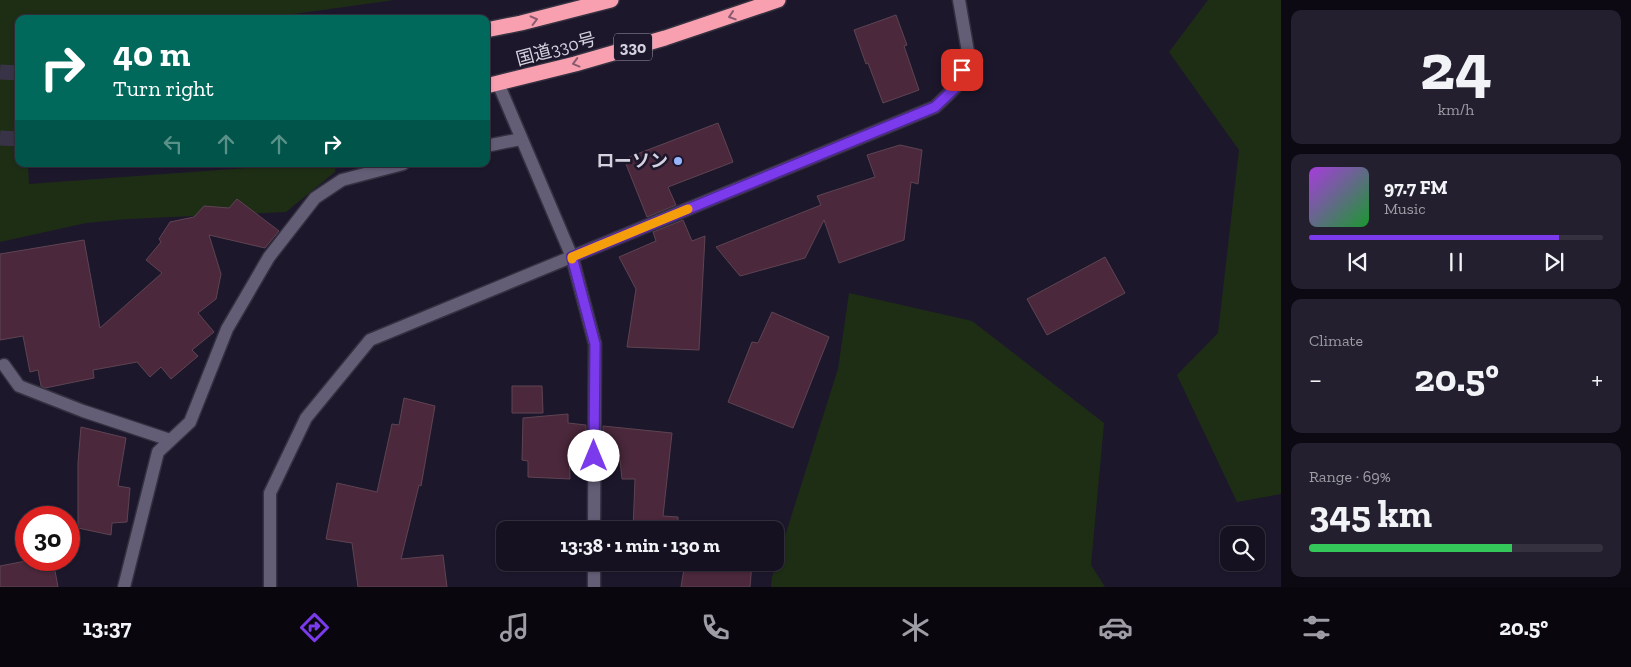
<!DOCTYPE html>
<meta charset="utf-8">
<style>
body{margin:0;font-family:"Zilla Slab","Noto Sans JP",serif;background:#231f2e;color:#f1f3f6;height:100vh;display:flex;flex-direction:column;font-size:19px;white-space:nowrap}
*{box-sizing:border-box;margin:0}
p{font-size:16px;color:#9e9da5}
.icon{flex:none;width:28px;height:28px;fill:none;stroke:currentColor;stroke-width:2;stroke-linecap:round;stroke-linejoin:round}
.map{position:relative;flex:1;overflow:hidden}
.sheet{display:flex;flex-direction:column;gap:10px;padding:10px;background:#0c0912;width:350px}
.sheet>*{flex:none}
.banner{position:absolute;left:15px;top:15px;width:475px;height:152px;border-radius:10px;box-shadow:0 1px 4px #0004,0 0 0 1px #35313f;background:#00695c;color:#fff;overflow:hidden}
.buttons{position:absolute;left:1220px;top:526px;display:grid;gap:10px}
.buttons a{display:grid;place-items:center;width:45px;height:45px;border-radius:10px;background:#161121;box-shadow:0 1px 4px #0004,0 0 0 1px #35313f;font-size:25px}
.speed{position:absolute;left:15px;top:506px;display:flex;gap:10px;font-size:25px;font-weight:700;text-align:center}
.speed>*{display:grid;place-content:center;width:65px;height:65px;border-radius:50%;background:#161121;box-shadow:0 1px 4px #0004,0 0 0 1px #35313f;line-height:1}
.speed .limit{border:8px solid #d22;background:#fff;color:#111}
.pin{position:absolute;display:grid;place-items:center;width:42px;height:42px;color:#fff;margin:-21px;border-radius:10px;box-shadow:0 2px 8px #0006}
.me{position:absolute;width:55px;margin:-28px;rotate:0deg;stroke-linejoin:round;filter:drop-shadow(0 0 4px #0008)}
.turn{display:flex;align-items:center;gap:18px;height:105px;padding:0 15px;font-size:22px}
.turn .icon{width:65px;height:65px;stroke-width:2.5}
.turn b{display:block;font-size:35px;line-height:42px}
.lanes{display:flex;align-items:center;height:48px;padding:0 15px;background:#0003;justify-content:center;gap:25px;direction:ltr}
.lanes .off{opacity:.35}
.big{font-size:38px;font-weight:700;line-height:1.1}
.sheet .card{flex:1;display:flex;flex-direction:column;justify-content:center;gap:8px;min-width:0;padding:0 18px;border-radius:10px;background:#231f2e}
.sheet .dial{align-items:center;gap:0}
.dial b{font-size:65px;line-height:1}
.song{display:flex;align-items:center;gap:15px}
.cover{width:60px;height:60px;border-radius:8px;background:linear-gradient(135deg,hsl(280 70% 55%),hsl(130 70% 35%))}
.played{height:5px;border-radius:2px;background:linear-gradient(90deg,#7c3aed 85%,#35313f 85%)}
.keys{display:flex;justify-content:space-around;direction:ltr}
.heat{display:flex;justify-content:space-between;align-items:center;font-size:28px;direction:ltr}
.charge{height:8px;border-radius:4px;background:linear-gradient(90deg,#34c759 69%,#35313f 0)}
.trip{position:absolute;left:496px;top:521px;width:288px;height:50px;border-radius:10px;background:#161121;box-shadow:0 1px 4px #0004,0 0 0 1px #35313f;font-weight:700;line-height:50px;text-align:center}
.tab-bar{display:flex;height:80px;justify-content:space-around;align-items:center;background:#09070d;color:#9e9da5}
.tab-bar .icon{width:35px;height:35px}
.tab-bar .on{color:#7c3aed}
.tab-bar b{font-size:22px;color:#f1f3f6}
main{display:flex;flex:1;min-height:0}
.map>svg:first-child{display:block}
.green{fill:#1e2e15}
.building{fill:#4b283c;stroke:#5e4452}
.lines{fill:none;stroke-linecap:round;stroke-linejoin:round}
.highway-tunnel{stroke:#393347;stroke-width:15;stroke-dasharray:15 8;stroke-linecap:butt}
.lane-casing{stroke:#343140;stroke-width:15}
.street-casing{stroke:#343140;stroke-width:15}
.highway-casing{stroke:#343140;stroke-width:18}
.lane{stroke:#635d76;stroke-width:12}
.street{stroke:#635d76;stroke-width:12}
.highway{stroke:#f89fb0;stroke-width:15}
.oneway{stroke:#8a5b6e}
.route-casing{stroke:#51269a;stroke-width:12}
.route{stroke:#7c3aed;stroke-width:9}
.slow{stroke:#f59e0b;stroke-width:9}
.poi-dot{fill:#99b5fd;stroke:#1d172c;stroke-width:2}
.labels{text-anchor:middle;stroke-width:5;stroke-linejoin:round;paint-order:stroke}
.shield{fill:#1d172c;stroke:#9e9aaa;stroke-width:1}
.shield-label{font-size:16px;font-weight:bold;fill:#d5d2e0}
.street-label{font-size:18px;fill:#d5d2e0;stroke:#1d172c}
.poi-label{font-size:18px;font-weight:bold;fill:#d5d2e0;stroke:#1d172c;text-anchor:end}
</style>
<main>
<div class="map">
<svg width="1281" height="587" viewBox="0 0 1281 587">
<rect width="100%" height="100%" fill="#1d172c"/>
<g class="green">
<path d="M 0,0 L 394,0 L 294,14 L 238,19 L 19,19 L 19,164 L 28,164 L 29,184 L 299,164 L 336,164 L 335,172 L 286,212 L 128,219 L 86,223 L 0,242 Z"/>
<path d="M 1208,0 L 1281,0 L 1281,494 L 1237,502 L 1177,375 L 1218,333 L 1239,150 L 1169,52 Z"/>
<path d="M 849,293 L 972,321 L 1104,423 L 1091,565 L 1105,587 L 771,587 L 772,577 L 838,369 Z"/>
</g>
<g class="building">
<path d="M 896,15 L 907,45 L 904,46 L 919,90 L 883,103 L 868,63 L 866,64 L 854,30 Z"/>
<path d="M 718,123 L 733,162 L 668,187 L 676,205 L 647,217 L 624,159 Z"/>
<path d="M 900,145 L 922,150 L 918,184 L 911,182 L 904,240 L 839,263 L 824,220 L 805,258 L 740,276 L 716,247 L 821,205 L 817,196 L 875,177 L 867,155 Z"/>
<path d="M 237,199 L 279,231 L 265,248 L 209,235 L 221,274 L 216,299 L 198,313 L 214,332 L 192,350 L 198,356 L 171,379 L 161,367 L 150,377 L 137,362 L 93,370 L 94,378 L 45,388 L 41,386 L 38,370 L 30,372 L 23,336 L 0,340 L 0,254 L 84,240 L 100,328 L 162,273 L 146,260 L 161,242 L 159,239 L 170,222 L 194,217 L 204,206 L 229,208 Z"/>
<path d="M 683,220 L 692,241 L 705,236 L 699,350 L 627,347 L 636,289 L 619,257 L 656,241 L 653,232 Z"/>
<path d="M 1105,257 L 1125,293 L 1047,335 L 1027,299 Z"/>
<path d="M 772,312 L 829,337 L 793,428 L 728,402 L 752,342 L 758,343 Z"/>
<path d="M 512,386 L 542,386 L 543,413 L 512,413 Z"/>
<path d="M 404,398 L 435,406 L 421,486 L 419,485 L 401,559 L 443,555 L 447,587 L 358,587 L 352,543 L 326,539 L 337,483 L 377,492 L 392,424 L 399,425 Z"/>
<path d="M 568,414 L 568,423 L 586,425 L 586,451 L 569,446 L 570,479 L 528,477 L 528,461 L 522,460 L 523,418 Z"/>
<path d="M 603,426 L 672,433 L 663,516 L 678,517 L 678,523 L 734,527 L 733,530 L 633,530 L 635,479 L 622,479 L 620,460 L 603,455 Z"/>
<path d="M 81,427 L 126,438 L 118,486 L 130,488 L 127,522 L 112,523 L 111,535 L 78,528 L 78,463 Z"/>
<path d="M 31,560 L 53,560 L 58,587 L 0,587 L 0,566 Z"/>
<path d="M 632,562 L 749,562 L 752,563 L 750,587 L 681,587 L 684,569 L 632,569 Z"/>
</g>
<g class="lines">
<g class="highway-tunnel">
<path d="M 0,72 L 19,73"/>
<path d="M 0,138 L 19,139"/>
</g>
<defs>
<path id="lane" d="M 4,365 L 19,386 L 83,411 L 170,440"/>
<g id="street">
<path d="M 498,83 L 572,257 L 595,344 L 594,530"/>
<path d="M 486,146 L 521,139"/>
<path d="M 124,587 L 158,452 L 190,422 L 227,329 L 269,257 L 315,198 L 342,180 L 403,164"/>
<path d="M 270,587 L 270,493 L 306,418 L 370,340 L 935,107 L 955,88 L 968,52 L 959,0"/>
<path d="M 594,587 L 594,562"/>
</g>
<g id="highway">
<path d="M 486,30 L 521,23 L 611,0"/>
<path d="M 486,86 L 575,64 L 665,38 L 778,0"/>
</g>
</defs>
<use href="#lane" class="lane-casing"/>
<use href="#street" class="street-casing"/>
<use href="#highway" class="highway-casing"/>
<use href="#lane" class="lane"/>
<use href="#street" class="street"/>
<use href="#highway" class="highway"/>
</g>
<defs><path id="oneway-chevron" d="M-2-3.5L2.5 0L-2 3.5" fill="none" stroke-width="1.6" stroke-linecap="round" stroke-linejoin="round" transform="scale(1.25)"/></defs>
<g class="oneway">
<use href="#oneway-chevron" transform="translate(732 16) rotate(162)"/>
<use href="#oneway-chevron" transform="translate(534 20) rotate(-14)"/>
<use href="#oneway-chevron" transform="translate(576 63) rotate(165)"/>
</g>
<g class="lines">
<defs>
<path id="route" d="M 594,456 L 595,344 L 572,257 L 935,107 L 955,88 L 962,70"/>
</defs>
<use href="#route" class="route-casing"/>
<use href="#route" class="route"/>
<path class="slow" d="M 572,259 L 572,257 L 688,209"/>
</g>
<circle class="poi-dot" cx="678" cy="161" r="5"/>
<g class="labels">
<rect class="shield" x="614" y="33.5" width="38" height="27" rx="4"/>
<g class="shield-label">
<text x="633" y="53">330</text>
</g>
<g class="street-label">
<text transform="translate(556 49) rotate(-15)" y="6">国道330号</text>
</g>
<g class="poi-label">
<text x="668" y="167">ローソン</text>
</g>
</g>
</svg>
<div class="buttons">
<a><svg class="icon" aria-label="search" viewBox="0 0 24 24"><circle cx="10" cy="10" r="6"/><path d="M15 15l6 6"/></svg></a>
</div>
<div class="speed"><div class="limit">30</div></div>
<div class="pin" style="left:962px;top:70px;background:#d93025"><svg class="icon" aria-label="arrive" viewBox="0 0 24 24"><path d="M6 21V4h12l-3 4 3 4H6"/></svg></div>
<svg class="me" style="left:594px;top:456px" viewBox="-20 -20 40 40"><circle r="19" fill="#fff"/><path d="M0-13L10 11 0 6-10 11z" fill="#7c3aed"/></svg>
<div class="trip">13:38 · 1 min · 130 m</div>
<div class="banner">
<div class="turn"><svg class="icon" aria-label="right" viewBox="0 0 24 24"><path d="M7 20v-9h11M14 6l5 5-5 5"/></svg><div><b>40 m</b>Turn right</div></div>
<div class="lanes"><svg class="icon off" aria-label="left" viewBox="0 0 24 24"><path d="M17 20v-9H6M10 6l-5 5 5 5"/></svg><svg class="icon off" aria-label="ahead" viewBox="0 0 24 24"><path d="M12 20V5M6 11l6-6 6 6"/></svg><svg class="icon off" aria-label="ahead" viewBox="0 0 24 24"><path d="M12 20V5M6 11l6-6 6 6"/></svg><svg class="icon" aria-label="right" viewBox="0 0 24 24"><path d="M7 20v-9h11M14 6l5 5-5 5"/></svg></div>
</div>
</div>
<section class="sheet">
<div class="card dial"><b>24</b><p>km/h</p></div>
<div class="card">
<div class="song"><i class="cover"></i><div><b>97.7 FM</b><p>Music</p></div></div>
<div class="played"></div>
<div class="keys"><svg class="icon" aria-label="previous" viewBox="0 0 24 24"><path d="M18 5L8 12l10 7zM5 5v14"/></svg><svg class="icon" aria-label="pause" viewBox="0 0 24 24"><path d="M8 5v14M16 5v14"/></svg><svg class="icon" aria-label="next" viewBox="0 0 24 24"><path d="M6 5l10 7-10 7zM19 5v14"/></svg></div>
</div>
<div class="card"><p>Climate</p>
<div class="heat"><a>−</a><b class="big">20.5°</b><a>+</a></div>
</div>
<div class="card"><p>Range · 69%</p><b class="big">345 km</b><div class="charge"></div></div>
</section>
</main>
<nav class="tab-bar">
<b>13:37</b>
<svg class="icon on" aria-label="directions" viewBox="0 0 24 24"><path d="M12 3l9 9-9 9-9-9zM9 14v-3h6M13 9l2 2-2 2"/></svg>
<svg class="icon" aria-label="music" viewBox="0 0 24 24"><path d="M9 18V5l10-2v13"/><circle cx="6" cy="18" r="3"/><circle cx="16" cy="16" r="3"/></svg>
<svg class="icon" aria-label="phone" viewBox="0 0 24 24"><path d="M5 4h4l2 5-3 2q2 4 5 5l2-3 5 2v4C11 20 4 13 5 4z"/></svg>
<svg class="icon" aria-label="climate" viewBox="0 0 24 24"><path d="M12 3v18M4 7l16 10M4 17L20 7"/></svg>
<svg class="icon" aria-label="car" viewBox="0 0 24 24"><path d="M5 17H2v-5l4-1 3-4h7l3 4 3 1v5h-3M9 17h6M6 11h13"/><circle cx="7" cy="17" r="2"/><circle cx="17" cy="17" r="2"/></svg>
<svg class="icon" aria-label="filters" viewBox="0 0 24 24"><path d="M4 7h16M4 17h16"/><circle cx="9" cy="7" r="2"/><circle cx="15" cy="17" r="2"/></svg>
<b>20.5°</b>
</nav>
